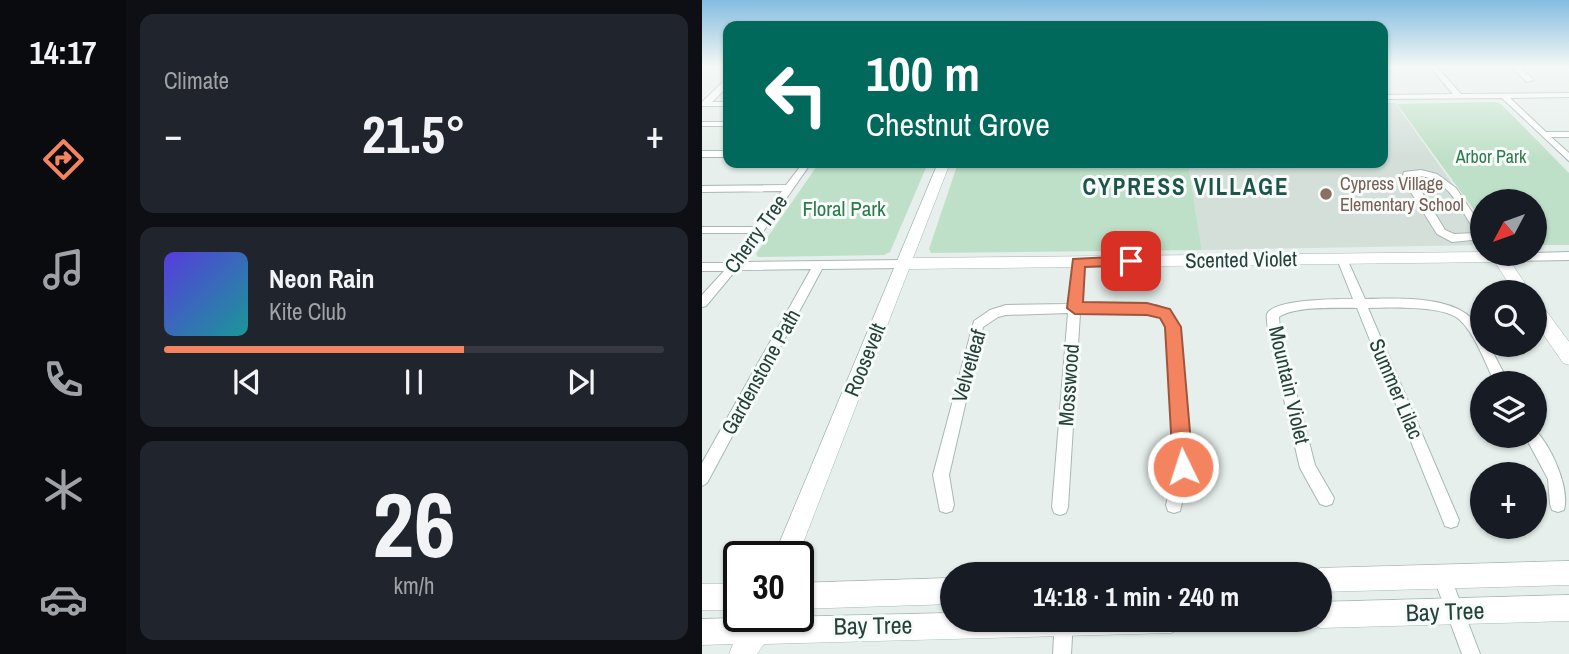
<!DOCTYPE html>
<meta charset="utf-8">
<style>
body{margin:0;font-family:"Archivo Narrow",sans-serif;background:#20242c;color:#f1f3f6;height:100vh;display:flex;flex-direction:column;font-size:26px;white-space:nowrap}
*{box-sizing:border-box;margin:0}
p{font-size:23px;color:#9ea1a6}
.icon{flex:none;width:38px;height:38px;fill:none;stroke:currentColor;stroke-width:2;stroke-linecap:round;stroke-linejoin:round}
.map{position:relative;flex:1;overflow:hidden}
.panel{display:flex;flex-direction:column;gap:14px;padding:14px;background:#0d0f14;width:576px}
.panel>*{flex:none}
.top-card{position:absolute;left:21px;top:21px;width:665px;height:147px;border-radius:14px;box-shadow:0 2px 5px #0004;background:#00695c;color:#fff;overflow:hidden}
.needle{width:46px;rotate:229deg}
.tools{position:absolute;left:768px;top:189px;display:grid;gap:14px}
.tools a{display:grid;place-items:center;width:77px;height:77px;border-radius:50%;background:#171b24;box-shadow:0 2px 5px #0004;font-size:35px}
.speed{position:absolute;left:21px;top:541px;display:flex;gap:14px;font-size:35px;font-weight:700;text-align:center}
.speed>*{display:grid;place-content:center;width:91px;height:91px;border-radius:50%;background:#171b24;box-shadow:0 2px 5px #0004;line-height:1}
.speed .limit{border:4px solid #111;border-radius:10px;background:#fff;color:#111}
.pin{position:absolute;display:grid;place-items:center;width:60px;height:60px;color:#fff;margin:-30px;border-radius:14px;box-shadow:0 4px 10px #0006}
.me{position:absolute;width:77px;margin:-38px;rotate:356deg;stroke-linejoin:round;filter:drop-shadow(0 0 5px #0008)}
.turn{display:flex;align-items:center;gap:24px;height:147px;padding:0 28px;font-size:32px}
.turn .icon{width:91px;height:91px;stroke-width:2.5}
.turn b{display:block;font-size:49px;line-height:60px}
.big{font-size:52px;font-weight:700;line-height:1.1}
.panel .card{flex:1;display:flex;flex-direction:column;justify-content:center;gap:10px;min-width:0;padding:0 24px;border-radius:14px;background:#20242c}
.panel .dial{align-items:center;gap:0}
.dial b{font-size:91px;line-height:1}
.song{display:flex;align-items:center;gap:21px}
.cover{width:84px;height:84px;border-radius:10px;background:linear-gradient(135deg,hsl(250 70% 55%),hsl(180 70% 35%))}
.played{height:7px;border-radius:4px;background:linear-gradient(90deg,#f4845f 60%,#363941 60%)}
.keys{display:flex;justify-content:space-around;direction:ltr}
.heat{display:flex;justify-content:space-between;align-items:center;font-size:38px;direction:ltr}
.trip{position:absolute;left:238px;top:562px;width:392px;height:70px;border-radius:35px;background:#171b24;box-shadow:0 2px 5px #0004;font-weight:700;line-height:70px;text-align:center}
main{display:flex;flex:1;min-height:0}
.menu{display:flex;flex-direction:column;width:126px;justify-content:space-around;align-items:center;background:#090b0e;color:#9ea1a6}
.menu .icon{width:49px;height:49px}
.menu .on{color:#f4845f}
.menu b{font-size:32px;color:#f1f3f6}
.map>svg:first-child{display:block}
.built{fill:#d4dfda}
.green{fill:#bfe0c8}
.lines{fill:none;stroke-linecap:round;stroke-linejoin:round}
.street-casing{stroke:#a8b8b2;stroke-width:2}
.secondary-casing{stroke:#a4bbb3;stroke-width:1}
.street{fill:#fff;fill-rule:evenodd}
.secondary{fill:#fff;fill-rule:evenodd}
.route{fill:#f4845f;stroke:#9f563e;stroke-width:2}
.education-dot{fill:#8d6e63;stroke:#f7fbf9;stroke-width:2.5}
.labels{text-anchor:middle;stroke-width:6;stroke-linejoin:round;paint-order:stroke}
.far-park-label{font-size:18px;fill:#2d7a4b;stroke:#f7fbf9}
.far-education-label{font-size:18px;fill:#785e54;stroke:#f7fbf9;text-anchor:start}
.park-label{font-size:21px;fill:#2d7a4b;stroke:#f7fbf9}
.street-label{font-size:21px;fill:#24423a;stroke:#f7fbf9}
.far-district-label{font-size:23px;font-weight:bold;letter-spacing:2px;fill:#1f5548;stroke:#f7fbf9}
.near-street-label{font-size:24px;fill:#24423a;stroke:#f7fbf9}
</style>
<main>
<nav class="menu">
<b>14:17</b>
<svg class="icon on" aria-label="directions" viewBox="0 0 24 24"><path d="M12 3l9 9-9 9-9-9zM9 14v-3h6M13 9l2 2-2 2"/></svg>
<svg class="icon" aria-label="music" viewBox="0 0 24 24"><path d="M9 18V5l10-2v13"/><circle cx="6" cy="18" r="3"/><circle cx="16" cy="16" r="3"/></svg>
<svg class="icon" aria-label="phone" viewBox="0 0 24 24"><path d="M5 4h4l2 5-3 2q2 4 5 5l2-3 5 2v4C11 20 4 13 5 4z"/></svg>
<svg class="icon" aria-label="climate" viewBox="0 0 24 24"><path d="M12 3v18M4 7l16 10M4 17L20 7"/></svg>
<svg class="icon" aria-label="car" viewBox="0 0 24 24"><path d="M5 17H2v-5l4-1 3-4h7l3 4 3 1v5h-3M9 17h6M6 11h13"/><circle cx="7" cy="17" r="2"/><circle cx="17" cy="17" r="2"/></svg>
</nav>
<section class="panel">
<div class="card"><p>Climate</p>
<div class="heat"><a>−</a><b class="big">21.5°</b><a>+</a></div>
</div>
<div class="card">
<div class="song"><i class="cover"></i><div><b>Neon Rain</b><p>Kite Club</p></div></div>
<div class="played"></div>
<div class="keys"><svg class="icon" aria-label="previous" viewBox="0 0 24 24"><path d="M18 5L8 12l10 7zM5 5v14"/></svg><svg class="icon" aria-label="pause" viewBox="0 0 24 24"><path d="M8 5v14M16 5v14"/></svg><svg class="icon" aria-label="next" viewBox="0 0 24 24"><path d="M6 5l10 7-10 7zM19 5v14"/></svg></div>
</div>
<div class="card dial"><b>26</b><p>km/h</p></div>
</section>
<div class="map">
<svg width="868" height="654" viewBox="0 0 868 654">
<rect width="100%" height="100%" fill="#e6efeb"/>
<path class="built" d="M 681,103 L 693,103 L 780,225 L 780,245 L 500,250 L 486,163 L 681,163 Z"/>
<g class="green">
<path d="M 793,102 L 799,104 L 867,173 L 867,245 L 833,245 L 833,201 L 780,201 L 780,221 L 695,104 Z"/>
<path d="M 117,163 L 226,163 L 188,252 L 182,255 L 56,257 L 54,254 Z"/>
<path d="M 256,163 L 486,163 L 500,250 L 229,253 L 227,249 Z"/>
</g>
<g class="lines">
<defs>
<g id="street">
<path d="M 727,66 L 734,66 L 759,94 L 868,93 L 868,97 L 808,98 L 844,132 L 868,132 L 868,137 L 849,137 L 868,154 L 868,162 L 800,98 L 681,99 L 681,95 L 683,95 L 751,94 Z"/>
<path d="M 809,66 L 816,66 L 832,80 L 825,82 Z"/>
<path d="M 23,80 L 26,80 L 26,86 L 10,102 L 26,102 L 26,106 L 0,106 L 0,102 Z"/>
<rect x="0" y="122" width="26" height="4"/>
<rect x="0" y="151" width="26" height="6"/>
<path d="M 101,163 L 109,163 L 40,262 L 201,260 L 206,264 L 201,268 L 120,269 L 5,483 L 0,486 L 0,463 L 109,269 L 34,270 L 4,306 L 0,307 L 0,295 L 22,271 L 0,271 L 0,263 L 28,263 L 49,233 L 0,233 L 0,227 L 54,227 L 80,191 L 0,192 L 0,186 L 84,185 Z"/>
<path d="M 719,170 L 735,174 L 754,188 L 780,227 L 780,239 L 750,242 L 735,234 L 700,178 L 702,172 ZM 710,176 C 744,173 758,208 774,233 L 752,234 L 743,230 Z"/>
<path d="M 868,252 L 868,260 L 797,261 L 793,260 L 790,254 Z"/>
<path d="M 640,255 L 645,259 L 663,299 C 698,298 780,293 780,345 L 787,345 L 807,383 L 793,383 C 784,365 771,328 754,317 C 737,306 687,307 666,308 L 757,520 L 755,526 L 749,528 L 743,526 L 655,308 C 635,308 593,306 577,317 L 578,331 L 613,465 L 632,498 L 630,504 L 624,506 L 618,504 L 598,468 L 566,331 C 566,327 564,318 565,314 C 571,299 635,299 651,299 L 635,259 Z"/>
<path d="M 376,258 L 381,262 L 379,304 L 454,305 L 467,310 L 477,327 L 489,467 L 478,511 L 472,513 L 466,511 L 464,505 L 473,467 L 465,327 L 459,316 L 454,315 L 378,313 L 366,507 L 364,513 L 358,515 L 352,513 L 350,507 L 366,313 L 304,315 L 296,317 L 281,327 L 247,475 L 252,505 L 250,511 L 244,513 L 238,511 L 231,475 L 272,321 L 288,310 L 304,305 L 367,304 L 371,262 Z"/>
<path d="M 833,430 C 849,446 868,487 862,510 L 856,512 L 850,510 L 848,504 L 846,479 L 823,436 L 833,436 Z"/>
<path d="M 740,567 L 746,570 L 778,654 L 760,654 L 731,576 L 734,570 Z"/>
<path d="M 353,620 L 371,620 L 369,654 L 351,654 Z"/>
</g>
<g id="secondary">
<path d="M 236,163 L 248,163 L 211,258 L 780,252 L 803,254 L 829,292 L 812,292 L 793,262 L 207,269 L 96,556 L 72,556 Z"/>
<path d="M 833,303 L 839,304 L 868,343 L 868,365 L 861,363 L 833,322 Z"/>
<path d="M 868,561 L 868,585 L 618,592 L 618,574 L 608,574 L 618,568 Z"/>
<path d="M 250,578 L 250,604 L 96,609 L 96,583 Z"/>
<rect x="0" y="584" width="37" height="26"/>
<path d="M 868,595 L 868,621 L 618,628 L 609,624 L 607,620 L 618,620 L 618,602 Z"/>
<path d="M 250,613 L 250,620 L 482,620 L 478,629 L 469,633 L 62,644 L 55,654 L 27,654 L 31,644 L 0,645 L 0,619 Z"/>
</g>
</defs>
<use href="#street" class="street-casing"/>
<use href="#secondary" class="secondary-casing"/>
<use href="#street" class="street"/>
<use href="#secondary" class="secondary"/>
</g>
<linearGradient id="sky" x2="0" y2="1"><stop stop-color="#84bce0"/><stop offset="0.42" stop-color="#f4f8f6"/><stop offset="1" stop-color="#f4f8f6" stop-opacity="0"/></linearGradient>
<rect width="868" height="158" fill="url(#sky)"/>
<path class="route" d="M 429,256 L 434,258 L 434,265 L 383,267 L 381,302 L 445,303 L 468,309 L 479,327 L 491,467 L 488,473 L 481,476 L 474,473 L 471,467 L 463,327 L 458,318 L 445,315 L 373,314 L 365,308 L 371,259 Z"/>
<circle class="education-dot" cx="624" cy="194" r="7"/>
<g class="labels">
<g class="far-park-label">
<text x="789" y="163">Arbor Park</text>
</g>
<g class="far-education-label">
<text x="638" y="190">Cypress Village<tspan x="638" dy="21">Elementary School</tspan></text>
</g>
<g class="park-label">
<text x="142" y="216">Floral Park</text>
</g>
<g class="street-label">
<text transform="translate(54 234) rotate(-54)" y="7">Cherry Tree</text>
<text transform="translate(539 260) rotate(-1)" y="7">Scented Violet</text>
<text transform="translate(163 360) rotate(-68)" y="7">Roosevelt</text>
<text transform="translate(267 366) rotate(-74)" y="7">Velvetleaf</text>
<text transform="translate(59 372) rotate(-61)" y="7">Gardenstone Path</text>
<text transform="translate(367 385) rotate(-86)" y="7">Mosswood</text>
<text transform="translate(587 385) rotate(77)" y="7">Mountain Violet</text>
<text transform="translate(694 389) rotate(67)" y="7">Summer Lilac</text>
</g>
<g class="far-district-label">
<text x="484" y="195">CYPRESS VILLAGE</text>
</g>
<g class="near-street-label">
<text transform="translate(743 612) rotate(-2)" y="8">Bay Tree</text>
<text transform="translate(171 626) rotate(-1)" y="8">Bay Tree</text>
</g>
</g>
</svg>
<div class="tools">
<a><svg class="needle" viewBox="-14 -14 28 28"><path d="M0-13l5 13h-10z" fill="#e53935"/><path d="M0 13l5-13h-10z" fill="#9ea1a6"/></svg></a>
<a><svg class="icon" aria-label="search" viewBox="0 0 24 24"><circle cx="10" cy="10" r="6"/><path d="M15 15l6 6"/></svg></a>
<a><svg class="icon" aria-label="layers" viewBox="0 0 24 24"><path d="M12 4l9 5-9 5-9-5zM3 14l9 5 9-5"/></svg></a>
<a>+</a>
</div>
<div class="speed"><div class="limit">30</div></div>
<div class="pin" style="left:429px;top:261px;background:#d93025"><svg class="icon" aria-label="arrive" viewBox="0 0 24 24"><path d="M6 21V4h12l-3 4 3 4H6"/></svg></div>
<svg class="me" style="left:481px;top:467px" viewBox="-20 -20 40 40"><circle r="17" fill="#f4845f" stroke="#fff" stroke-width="3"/><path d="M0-11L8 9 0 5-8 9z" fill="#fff"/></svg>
<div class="trip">14:18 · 1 min · 240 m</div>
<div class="top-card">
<div class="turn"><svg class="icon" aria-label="left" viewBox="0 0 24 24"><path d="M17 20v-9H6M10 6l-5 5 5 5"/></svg><div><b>100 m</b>Chestnut Grove</div></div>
</div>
</div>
</main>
